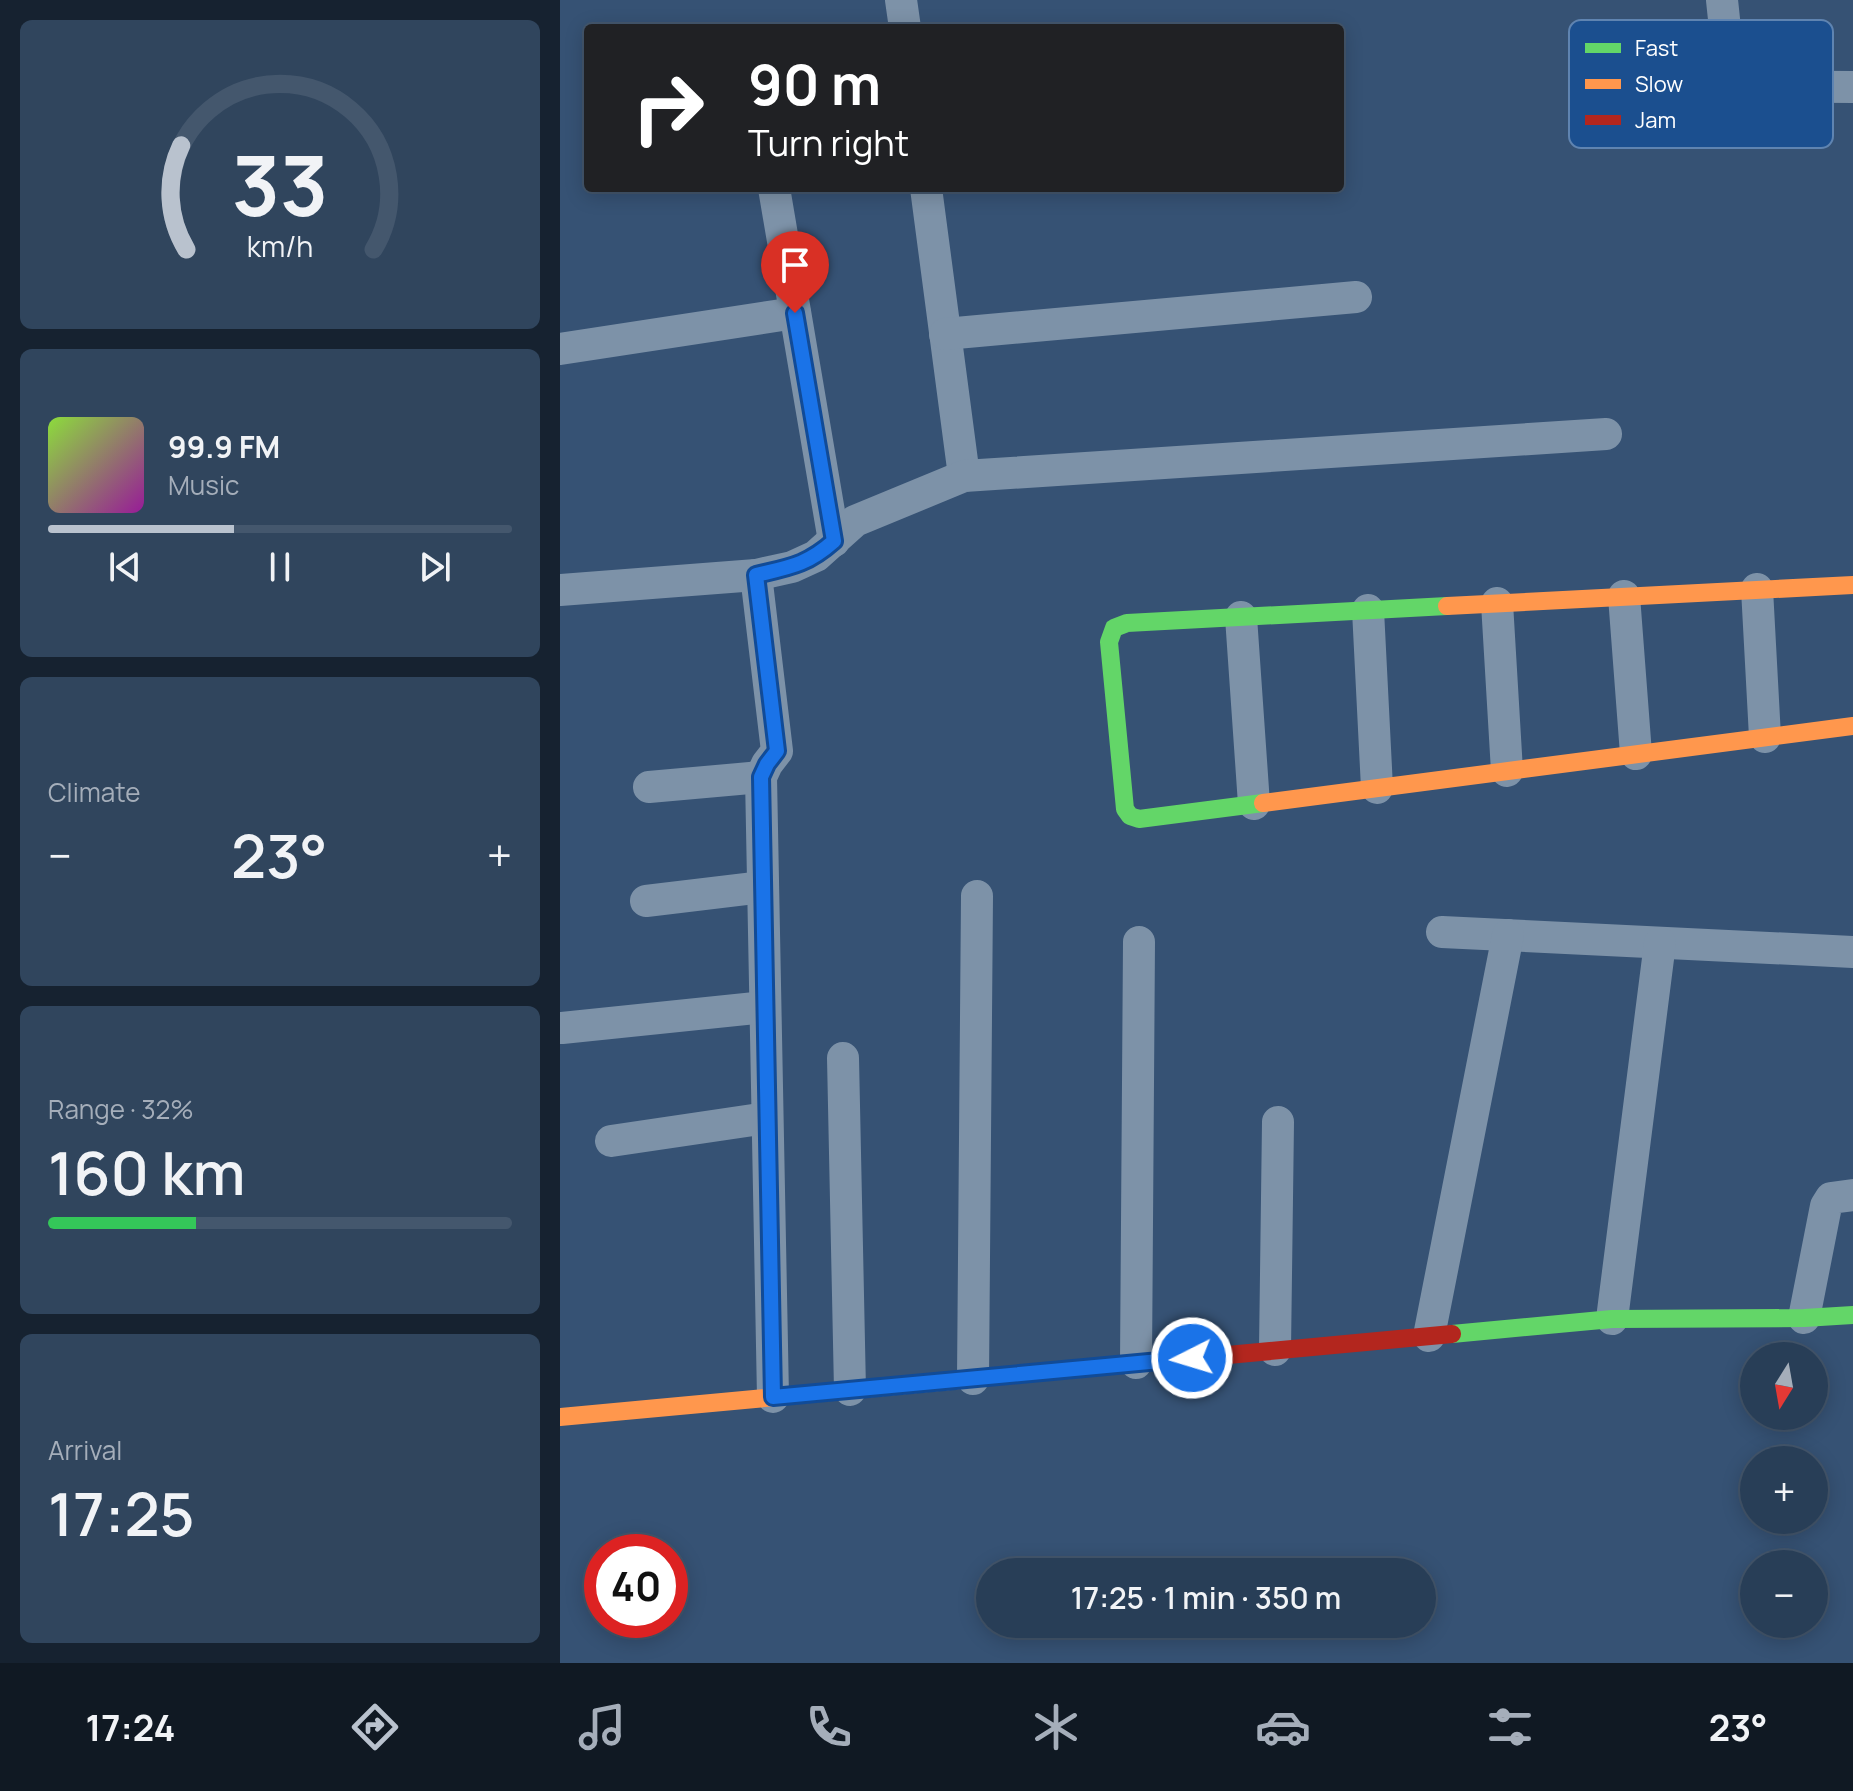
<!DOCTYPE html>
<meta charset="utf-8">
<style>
body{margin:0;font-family:Manrope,sans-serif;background:#30455d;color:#f1f3f6;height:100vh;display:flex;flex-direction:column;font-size:30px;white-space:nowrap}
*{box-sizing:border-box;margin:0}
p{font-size:26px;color:#a5aeba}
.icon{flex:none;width:44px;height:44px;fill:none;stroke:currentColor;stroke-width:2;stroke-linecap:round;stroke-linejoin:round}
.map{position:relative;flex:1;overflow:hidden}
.details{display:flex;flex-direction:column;gap:20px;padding:20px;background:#162230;width:560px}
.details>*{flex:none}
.guide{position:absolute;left:24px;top:24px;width:760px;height:168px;border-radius:8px;box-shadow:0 4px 20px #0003,0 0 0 2px #44576d;background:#202124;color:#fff;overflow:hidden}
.needle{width:52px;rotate:191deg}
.fabs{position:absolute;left:1180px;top:1342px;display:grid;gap:16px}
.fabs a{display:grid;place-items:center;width:88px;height:88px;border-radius:50%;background:#283e57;box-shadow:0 4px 20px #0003,0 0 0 2px #44576d;font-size:40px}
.speed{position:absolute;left:24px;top:1534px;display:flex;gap:16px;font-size:40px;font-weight:700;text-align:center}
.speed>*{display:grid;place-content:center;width:104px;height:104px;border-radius:50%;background:#283e57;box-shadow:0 4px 20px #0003,0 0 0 2px #44576d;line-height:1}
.speed .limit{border:12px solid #d22;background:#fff;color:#111}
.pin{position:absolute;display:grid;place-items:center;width:68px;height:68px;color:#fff;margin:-82px -34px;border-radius:50% 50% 50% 0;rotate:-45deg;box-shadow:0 0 8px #0007}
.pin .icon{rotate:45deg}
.me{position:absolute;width:88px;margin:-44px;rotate:265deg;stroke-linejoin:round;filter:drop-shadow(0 0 6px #0008)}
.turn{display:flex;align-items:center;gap:28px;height:168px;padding:0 32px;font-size:36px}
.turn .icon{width:104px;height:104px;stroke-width:2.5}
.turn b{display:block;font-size:56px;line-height:68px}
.big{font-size:60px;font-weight:600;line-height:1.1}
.details .widget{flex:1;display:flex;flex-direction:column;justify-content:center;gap:12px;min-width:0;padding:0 28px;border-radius:12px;background:#30455d}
.details .dial{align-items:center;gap:0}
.dial svg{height:208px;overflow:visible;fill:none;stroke:#44576d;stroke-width:7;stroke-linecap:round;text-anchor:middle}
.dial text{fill:#f1f3f6;stroke:none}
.song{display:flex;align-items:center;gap:24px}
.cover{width:96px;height:96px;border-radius:12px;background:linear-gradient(135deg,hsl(90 70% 55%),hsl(300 70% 35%))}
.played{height:8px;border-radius:4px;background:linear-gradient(90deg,#b9c2ce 40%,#44576d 40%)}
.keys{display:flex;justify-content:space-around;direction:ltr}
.heat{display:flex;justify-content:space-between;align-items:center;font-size:44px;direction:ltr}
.charge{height:12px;border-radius:6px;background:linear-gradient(90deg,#34c759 32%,#44576d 0)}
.trip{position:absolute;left:416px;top:1558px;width:460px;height:80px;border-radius:40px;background:#283e57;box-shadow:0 4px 20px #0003,0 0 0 2px #44576d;font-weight:600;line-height:80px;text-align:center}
.tab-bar{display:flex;height:128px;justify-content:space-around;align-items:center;background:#101923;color:#a5aeba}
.tab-bar .icon{width:56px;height:56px}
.tab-bar .on{color:#b9c2ce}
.tab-bar b{font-size:36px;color:#f1f3f6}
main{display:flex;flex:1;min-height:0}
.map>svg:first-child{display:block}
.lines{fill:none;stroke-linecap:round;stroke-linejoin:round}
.street{stroke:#7d92a8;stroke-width:32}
.fast{stroke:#63d668;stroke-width:18}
.slow{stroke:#ff974d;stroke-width:18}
.jam{stroke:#b3261e;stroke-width:18}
.route-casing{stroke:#114b97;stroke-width:20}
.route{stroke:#1a73e8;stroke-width:14}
.key{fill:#1b4f8f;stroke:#5f84b1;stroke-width:2}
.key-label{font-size:22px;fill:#fff}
</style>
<main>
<section class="details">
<div class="widget dial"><svg viewBox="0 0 100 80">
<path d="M14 69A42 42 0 1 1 86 69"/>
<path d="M14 69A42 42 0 0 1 12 29" stroke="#b9c2ce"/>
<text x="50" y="56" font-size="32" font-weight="700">33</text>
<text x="50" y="72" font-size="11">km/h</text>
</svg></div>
<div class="widget">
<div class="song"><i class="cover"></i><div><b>99.9 FM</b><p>Music</p></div></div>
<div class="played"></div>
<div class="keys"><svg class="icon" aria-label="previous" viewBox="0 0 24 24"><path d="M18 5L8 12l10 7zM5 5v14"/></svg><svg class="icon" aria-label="pause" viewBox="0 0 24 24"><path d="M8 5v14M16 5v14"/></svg><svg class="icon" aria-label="next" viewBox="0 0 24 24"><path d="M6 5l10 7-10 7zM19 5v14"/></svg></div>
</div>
<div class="widget"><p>Climate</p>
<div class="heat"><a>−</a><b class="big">23°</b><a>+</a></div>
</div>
<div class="widget"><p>Range · 32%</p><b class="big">160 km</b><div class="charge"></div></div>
<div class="widget"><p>Arrival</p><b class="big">17:25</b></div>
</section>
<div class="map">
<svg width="1293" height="1663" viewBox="0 0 1293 1663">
<rect width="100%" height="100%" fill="#365274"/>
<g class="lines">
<g class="street">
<path d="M 341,0 L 345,28"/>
<path d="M 1162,0 L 1171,86 L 1293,87"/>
<path d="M 214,188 L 274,541"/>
<path d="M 366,188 L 404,476"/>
<path d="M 385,334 L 796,297"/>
<path d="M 0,349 L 235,313"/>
<path d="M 196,575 L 217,751 L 207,764 L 201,777 L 213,1397"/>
<path d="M 1197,589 L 1205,737"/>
<path d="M 0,590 L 196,575 L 232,567 L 256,556 L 295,521 L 404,476 L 1046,434"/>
<path d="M 1064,596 L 1076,754"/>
<path d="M 937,603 L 947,771"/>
<path d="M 808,610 L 817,788"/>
<path d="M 681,617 L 694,804"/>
<path d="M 89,787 L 201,777"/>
<path d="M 86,901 L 203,887"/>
<path d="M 882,932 L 1293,952"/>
<path d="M 2,1028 L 205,1007"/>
<path d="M 283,1058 L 290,1390"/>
<path d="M 51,1141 L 207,1118"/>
<path d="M 1244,1318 L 1266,1206 L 1271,1198 L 1293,1195"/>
<path d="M 1052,1319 L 1100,943"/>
<path d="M 869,1336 L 948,935"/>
<path d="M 715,1350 L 718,1122"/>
<path d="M 576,1363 L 579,942"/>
<path d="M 413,1379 L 417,896"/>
</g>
<g class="fast">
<path d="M 703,803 L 579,819 L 570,816 L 565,809 L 549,642 L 554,628 L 567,623 L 887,606"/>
<path d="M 892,1334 L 1052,1319 L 1244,1318 L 1293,1315"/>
</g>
<g class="slow">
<path d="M 887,606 L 1293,585"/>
<path d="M 703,803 L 1293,726"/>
<path d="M 0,1417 L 422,1378"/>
</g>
<path class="jam" d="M 422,1378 L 892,1334"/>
</g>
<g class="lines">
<defs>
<path id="route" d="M 235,313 L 274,541 C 247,565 230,567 196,575 L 217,751 L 207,764 L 201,777 L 213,1397 L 632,1358"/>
</defs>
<use href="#route" class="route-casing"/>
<use href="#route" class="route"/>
</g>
<rect x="1009" y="20" width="264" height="128" rx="12" class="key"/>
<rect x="1025" y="43" width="36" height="10" fill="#63d668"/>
<rect x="1025" y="79" width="36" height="10" fill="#ff974d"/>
<rect x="1025" y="115" width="36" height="10" fill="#b3261e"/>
<g class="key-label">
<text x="1075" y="56">Fast</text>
<text x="1075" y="92">Slow</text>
<text x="1075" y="128">Jam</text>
</g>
</svg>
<div class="fabs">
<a><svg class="needle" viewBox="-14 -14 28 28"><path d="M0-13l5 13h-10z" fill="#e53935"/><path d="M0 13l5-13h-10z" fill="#a5aeba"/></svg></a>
<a>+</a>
<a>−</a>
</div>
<div class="speed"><div class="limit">40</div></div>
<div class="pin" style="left:235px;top:313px;background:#d93025"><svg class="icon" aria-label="arrive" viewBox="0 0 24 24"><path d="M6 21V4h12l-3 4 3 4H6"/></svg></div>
<svg class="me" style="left:632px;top:1358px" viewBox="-20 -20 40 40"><circle r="17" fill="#1a73e8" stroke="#fff" stroke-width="3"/><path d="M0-11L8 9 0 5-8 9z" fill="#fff"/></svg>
<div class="trip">17:25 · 1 min · 350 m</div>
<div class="guide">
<div class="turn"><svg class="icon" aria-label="right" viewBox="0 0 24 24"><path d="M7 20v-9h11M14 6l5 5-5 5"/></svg><div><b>90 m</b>Turn right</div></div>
</div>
</div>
</main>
<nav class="tab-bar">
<b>17:24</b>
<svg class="icon on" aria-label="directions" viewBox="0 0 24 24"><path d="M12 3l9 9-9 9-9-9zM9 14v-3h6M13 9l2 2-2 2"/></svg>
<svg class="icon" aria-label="music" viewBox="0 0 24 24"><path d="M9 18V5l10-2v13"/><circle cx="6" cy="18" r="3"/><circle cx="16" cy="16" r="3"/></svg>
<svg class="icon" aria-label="phone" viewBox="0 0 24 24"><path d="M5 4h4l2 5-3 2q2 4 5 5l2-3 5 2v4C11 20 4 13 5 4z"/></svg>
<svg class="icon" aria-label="climate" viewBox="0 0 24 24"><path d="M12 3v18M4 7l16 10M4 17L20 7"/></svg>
<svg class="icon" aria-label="car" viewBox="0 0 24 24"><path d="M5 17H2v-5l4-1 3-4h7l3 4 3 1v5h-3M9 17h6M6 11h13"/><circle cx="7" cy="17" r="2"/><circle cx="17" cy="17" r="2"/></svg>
<svg class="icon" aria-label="filters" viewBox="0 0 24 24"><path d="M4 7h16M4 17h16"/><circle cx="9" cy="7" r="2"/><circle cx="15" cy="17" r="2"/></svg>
<b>23°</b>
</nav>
